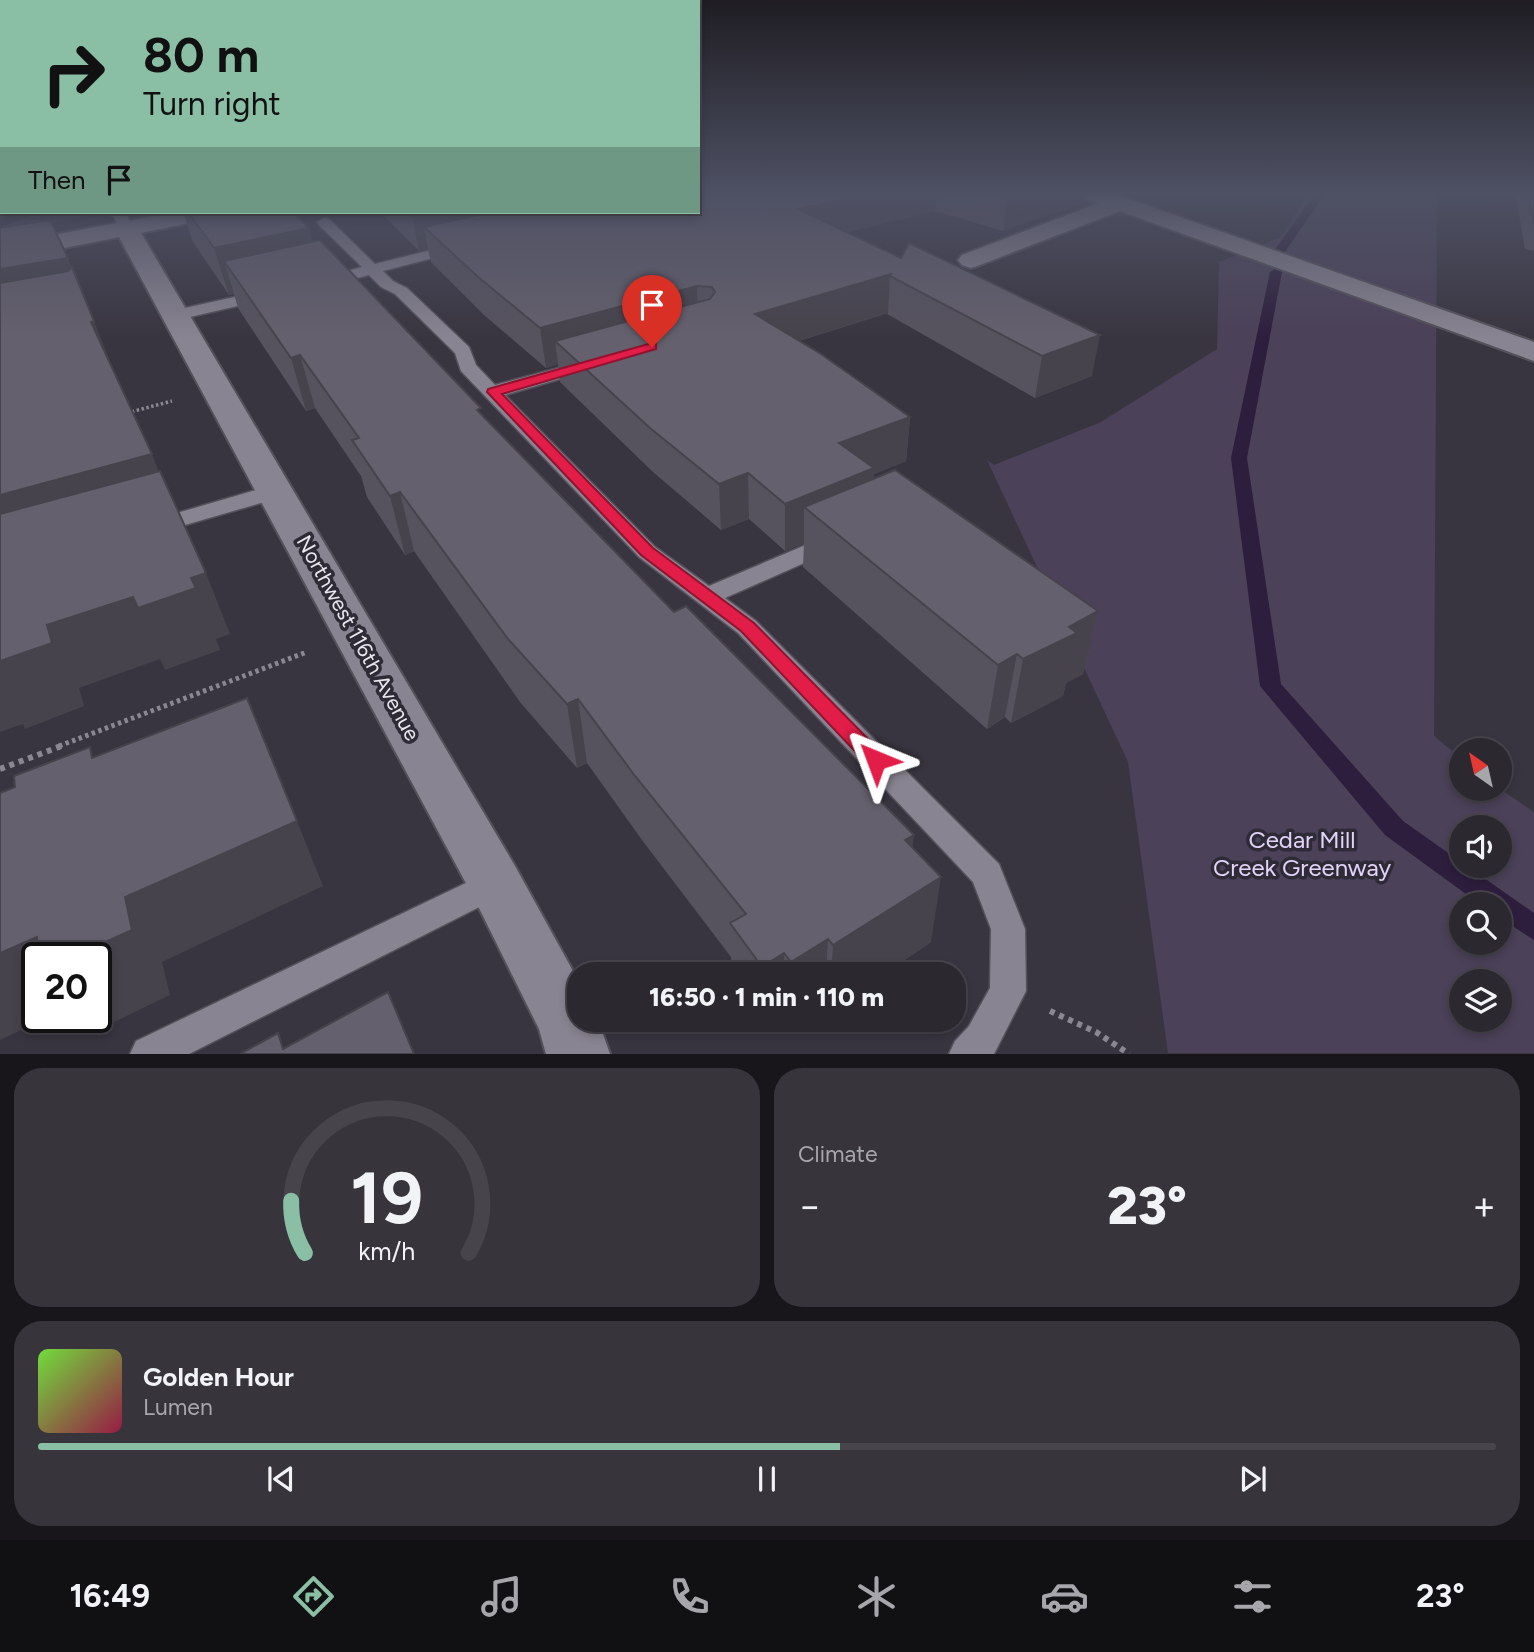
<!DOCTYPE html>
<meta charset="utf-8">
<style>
body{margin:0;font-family:Figtree,sans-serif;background:#37343c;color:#f1f3f6;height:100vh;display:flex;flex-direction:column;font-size:26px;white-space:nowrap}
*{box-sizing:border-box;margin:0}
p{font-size:23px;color:#a6a6ab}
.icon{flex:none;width:38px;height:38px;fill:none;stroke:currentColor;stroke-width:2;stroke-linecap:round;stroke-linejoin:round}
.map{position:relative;height:1054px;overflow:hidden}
.panel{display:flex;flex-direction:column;gap:14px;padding:14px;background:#18161a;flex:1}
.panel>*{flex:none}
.banner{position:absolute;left:0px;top:0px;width:700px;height:214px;box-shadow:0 4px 10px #0003,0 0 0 2px #47444c;background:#8abfa5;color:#111;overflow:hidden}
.needle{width:46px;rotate:326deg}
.tools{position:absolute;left:1449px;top:738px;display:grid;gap:14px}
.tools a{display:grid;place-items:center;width:63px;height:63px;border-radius:50%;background:#2b2830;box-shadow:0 4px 10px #0003,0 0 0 2px #47444c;font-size:35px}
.speed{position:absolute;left:21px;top:942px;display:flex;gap:14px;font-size:35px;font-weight:700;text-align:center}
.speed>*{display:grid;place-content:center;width:91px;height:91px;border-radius:50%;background:#2b2830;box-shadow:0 4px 10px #0003,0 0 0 2px #47444c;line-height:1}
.speed .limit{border:4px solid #111;border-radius:10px;background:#fff;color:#111}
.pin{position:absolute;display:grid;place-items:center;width:60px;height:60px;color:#fff;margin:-72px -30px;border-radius:50% 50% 50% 0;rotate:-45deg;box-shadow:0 0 7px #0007}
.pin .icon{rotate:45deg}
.me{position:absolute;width:77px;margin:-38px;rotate:316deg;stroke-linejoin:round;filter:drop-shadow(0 0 5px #0008)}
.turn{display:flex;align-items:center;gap:24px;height:147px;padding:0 28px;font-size:32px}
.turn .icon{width:91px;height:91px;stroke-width:2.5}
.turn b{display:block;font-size:49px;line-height:60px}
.then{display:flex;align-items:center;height:66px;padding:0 28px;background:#0003;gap:14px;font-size:26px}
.big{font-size:52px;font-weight:800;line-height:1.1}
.panel .card{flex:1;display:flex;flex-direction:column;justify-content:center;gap:10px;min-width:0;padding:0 24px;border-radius:28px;background:#37343c}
.panel .dial{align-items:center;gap:0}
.dial svg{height:182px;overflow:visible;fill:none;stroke:#47444c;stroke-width:7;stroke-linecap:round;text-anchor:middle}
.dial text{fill:#f1f3f6;stroke:none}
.song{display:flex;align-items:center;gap:21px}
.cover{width:84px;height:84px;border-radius:10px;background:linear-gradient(135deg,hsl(100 70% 55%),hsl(340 70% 35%))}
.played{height:7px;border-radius:4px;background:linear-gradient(90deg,#8abfa5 55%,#47444c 55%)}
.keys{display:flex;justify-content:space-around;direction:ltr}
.heat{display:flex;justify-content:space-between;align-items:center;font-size:38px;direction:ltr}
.panel .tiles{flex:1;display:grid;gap:14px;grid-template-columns:1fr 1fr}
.card:last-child{grid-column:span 2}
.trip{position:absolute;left:567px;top:962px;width:399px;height:70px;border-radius:28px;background:#2b2830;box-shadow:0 4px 10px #0003,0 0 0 2px #47444c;font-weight:800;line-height:70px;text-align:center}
.menu{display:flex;height:112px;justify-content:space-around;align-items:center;background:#111013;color:#a6a6ab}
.menu .icon{width:49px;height:49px}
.menu .current{color:#8abfa5}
.menu b{font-size:32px;color:#f1f3f6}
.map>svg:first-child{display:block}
.green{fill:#4b4158;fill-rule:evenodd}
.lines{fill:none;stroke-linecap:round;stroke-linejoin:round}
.stream{fill:#2d1e3d;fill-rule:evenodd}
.service-casing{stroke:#55515b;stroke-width:3}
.minor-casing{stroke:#55515b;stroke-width:4}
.path-far2{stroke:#8a8790;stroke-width:3.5;stroke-dasharray:2.5 2.5;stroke-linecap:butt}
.path-far1{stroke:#8a8790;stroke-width:5;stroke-dasharray:3.5 3.5;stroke-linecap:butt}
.path{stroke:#8a8790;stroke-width:6;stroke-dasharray:5 5;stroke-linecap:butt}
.service{fill:#898491;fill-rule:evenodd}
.minor{fill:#898491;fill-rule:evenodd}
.wall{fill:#57535e}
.shaded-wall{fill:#47434c}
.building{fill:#65606d;stroke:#47434c;stroke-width:2}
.route{fill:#e11d48;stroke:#92132f;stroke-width:2}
.labels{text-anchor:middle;stroke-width:7;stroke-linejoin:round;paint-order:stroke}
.street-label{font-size:21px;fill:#eae7ef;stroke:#2f2b36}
.near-park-label{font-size:24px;fill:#e2d3f8;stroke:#2f2b36}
</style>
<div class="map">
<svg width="1534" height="1054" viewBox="0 0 1534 1054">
<rect width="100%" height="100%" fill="#393540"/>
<g class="green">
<path d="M 1310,191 L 1440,191 L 1437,193 L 1434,736 L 1461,758 L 1461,789 L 1500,789 L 1534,812 L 1534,1053 L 1168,1053 L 1128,762 L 987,460 L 994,465 L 1101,422 L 1217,349 L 1219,262 L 1281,237 ZM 1461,828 L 1500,828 L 1500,866 L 1461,866 ZM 1461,905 L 1500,905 L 1500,943 L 1461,943 ZM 1461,982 L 1500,982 L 1500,1020 L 1461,1020 Z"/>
<path d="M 46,212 L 76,212 L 82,217 L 1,232 L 0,228 L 32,214 Z"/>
</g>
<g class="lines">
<g class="stream">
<path d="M 1317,191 L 1327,191 L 1284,253 L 1276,253 L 1274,251 Z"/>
<path d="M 1276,268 L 1282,272 L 1247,458 L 1281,684 L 1403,821 L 1461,862 L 1461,866 L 1467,866 L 1534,913 L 1534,940 L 1500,918 L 1500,905 L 1481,905 L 1385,835 L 1260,686 L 1231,458 L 1270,272 Z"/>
</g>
<defs>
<g id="service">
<rect x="0" y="198" width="2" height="8"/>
<path d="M 111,212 L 125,212 L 134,229 L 132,232 L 122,232 Z"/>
<path d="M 324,218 L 329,219 L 375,264 L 459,243 L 464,244 L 466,247 L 464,250 L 383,271 L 393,281 L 407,288 L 469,347 L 476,365 L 495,385 L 588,360 L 594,361 L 597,365 L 594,369 L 505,395 L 655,547 L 709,586 L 822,538 L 838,538 L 842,543 L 838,548 L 725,598 L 756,621 L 999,864 L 1025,929 L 1026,991 L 994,1054 L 949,1054 L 955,1041 L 969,1026 L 990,988 L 991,929 L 973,882 L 738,633 L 639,557 L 461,371 L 455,353 L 395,294 L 381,287 L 369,275 L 323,287 L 317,285 L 315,282 L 317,279 L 362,267 L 319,225 L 317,222 Z"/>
<path d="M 266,290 L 272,292 L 274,295 L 272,298 L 177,320 L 169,315 L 171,311 Z"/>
<path d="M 277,484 L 285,486 L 288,491 L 285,496 L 154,534 L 146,532 L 143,527 L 146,522 Z"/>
<path d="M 495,869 L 507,873 L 512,883 L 507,893 L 189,1054 L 130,1054 L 136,1041 Z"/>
</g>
<g id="minor">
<path d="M 1075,191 L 1106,191 L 1534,342 L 1534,361 L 1120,211 L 980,265 L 971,268 L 962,265 L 958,260 L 962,255 L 1099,203 L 1078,196 Z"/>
<path d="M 176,212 L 205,212 L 208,215 L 204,220 L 141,233 L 515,866 L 579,982 L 579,1020 L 598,1020 L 610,1054 L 546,1054 L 539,1029 L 475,900 L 119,237 L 0,261 L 0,245 Z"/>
</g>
</defs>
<use href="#service" class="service-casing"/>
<use href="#minor" class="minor-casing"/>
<path class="path-far2" d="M 127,413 L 172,401"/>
<path class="path-far1" d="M 59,746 L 307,652"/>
<g class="path">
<path d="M 0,769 L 64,745"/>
<path d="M 1050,1011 L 1096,1032 L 1129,1054"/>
</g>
<use href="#service" class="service"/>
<use href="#minor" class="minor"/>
</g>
<g class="wall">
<path d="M 698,191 L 1087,191 L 1085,201 L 1003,231 L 935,211 L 846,232 L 1092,376 L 1035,398 L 887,314 L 888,313 L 799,341 L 910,417 L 906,461 L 874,474 L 874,479 L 1098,611 L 1083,674 L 1066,683 L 1063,696 L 1011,723 L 1005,717 L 987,729 L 803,567 L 804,543 L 785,551 L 749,519 L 721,530 L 653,472 L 560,382 L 558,364 L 546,368 L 483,314 L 431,262 L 428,249 L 419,251 L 384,216 L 383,212 L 698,212 Z"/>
<path d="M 1515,191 L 1534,191 L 1534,251 L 1525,249 Z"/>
<path d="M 183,212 L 293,212 L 309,228 L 312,241 L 674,612 L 912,847 L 931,942 L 882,975 L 732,975 L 731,957 L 642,840 L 587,763 L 577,768 L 520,702 L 414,551 L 405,555 L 367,497 L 361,476 L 315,408 L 306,411 L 238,308 L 234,294 L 229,295 L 193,242 Z"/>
<path d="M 755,1020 L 779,1020 L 762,1031 Z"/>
</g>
<g class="shaded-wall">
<path d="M 881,191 L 937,191 L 935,211 L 798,244 L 798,209 Z"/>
<path d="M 1027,191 L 1087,191 L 1085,201 L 1003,231 L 1007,197 Z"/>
<path d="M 432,212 L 552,212 L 424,227 L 428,249 L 419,251 L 412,216 Z"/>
<path d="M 309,228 L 320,274 L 224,261 L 234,294 L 229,295 L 214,248 Z"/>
<path d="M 68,258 L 86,305 L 0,321 L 0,269 Z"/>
<path d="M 891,274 L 890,276 L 888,313 L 756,354 L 755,314 Z"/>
<path d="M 697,286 L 698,324 L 555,341 L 558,364 L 546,368 L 540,328 Z"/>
<path d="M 94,321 L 114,372 L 91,322 Z"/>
<path d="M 1100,335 L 1092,376 L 1035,398 L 1042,356 Z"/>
<path d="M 300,355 L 315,408 L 306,411 L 291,358 Z"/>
<path d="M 910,417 L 906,461 L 874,474 L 871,514 L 804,507 L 804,543 L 785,551 L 785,504 L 839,443 Z"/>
<path d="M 152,454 L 174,511 L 0,562 L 0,495 Z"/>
<path d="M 748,473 L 749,519 L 721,530 L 719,484 Z"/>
<path d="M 400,492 L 414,551 L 405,555 L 390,496 Z"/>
<path d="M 206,573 L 230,634 L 216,639 L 220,650 L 165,670 L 160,659 L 79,688 L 84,706 L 25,729 L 23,724 L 0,732 L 0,661 L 47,625 Z"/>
<path d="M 1098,611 L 1083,674 L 1066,683 L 1063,696 L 1011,723 L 1023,659 L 1069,627 Z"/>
<path d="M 1017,654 L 1005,717 L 987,729 L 998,665 Z"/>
<path d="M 578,699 L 587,763 L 577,768 L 567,704 Z"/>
<path d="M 297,821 L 323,886 L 162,962 L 170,995 L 87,1035 L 74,1017 L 96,1017 L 96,957 L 72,957 L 125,897 Z"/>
<path d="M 914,835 L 906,899 L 941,877 L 931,942 L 882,975 L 831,975 L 833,945 L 905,840 Z"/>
<path d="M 37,937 L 51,957 L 37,957 L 37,1017 L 48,1017 L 0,1040 L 0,953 Z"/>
<path d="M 828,939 L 826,975 L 791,975 L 791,962 Z"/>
<path d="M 784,953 L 784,975 L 762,975 L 762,967 Z"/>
<path d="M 762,1020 L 779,1020 L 762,1031 Z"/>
<path d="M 790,1020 L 799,1020 L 790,1026 Z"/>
</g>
<g class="building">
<path d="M 698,191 L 881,191 L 798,209 L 901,258 L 909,243 L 1100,335 L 1042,356 L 890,276 L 891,274 L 755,314 L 821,354 L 910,417 L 839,443 L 874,468 L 785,504 L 748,473 L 719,484 L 650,428 L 555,341 L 710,299 L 715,292 L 712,287 L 697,286 L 540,328 L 477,276 L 424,227 L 492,212 L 698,212 Z"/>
<path d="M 984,191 L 1027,191 L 1007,197 Z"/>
<path d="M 1527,191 L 1534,191 L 1534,224 Z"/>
<path d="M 188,212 L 293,212 L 309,228 L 214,248 Z"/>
<path d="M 408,212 L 432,212 L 412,216 Z"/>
<path d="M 50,220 L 68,258 L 0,269 L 0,228 Z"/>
<path d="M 320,240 L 481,408 L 477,410 L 674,612 L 686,606 L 914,835 L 905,840 L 941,877 L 833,945 L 828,939 L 791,962 L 784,953 L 762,967 L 730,923 L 746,914 L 635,776 L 578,699 L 567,704 L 508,639 L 400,492 L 390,496 L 352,440 L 359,438 L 300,355 L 291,358 L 224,261 Z"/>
<path d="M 72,267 L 94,321 L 91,322 L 152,454 L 0,495 L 0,283 L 68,271 Z"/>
<path d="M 895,470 L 1098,611 L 1069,627 L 1077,633 L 1023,659 L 1017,654 L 998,665 L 804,507 Z"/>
<path d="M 160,471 L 206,573 L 191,578 L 196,588 L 138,608 L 133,597 L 47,625 L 52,643 L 0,661 L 0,514 Z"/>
<path d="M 247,698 L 297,821 L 125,897 L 132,930 L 72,957 L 40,957 L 37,937 L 0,953 L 0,793 L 15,787 L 14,776 L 90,747 L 92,758 Z"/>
<path d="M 388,992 L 414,1054 L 240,1054 L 278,1033 L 283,1049 Z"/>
</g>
<linearGradient id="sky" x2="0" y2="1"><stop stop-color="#1f1d23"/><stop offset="0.57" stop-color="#4e5164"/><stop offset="1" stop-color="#4e5164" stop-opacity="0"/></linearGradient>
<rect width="1534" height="338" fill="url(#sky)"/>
<path class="route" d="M 652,343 L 656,344 L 656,349 L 502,394 L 653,548 L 754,623 L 883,754 L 886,760 L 883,766 L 876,768 L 869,766 L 741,631 L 641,555 L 487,392 L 488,389 Z"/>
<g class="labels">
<g class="street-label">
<text transform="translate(358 638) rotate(61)" y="7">Northwest 116th Avenue</text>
</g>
<g class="near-park-label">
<text x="1302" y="848">Cedar Mill<tspan x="1302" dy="28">Creek Greenway</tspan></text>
</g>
</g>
</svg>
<div class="tools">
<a><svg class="needle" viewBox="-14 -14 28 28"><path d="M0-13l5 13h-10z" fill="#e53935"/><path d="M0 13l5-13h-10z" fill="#a6a6ab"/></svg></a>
<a><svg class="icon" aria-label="sound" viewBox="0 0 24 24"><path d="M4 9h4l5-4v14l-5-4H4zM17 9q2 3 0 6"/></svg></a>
<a><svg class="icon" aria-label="search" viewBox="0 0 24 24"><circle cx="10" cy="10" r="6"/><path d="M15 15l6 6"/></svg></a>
<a><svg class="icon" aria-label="layers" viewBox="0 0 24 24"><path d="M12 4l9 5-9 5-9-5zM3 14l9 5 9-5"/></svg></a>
</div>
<div class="speed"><div class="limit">20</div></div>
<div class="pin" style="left:652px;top:347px;background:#d93025"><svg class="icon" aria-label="arrive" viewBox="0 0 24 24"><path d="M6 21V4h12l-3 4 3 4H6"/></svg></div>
<svg class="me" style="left:876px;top:760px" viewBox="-20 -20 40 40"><path d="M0-17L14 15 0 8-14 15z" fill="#e11d48" stroke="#fff" stroke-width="4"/></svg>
<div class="trip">16:50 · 1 min · 110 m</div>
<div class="banner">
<div class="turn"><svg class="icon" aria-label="right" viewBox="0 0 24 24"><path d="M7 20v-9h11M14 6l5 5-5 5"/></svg><div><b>80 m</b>Turn right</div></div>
<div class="then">Then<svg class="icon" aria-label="arrive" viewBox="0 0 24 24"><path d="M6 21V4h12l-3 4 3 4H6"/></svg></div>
</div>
</div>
<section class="panel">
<div class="tiles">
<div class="card dial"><svg viewBox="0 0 100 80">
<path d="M14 69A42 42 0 1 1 86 69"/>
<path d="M14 69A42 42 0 0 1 8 46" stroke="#8abfa5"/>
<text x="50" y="56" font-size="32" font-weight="700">19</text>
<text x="50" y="72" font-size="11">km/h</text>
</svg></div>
<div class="card"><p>Climate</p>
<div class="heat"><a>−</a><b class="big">23°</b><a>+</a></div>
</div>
<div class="card">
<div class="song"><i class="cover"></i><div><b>Golden Hour</b><p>Lumen</p></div></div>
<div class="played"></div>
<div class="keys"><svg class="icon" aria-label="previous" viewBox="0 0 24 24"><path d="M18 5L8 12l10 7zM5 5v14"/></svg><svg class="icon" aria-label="pause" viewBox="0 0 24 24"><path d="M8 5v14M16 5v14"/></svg><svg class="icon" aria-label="next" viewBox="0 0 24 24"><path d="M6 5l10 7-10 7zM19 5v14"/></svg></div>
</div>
</div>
</section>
<nav class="menu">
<b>16:49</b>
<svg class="icon current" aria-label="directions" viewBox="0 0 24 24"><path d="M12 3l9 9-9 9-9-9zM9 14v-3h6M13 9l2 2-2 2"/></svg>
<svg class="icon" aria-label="music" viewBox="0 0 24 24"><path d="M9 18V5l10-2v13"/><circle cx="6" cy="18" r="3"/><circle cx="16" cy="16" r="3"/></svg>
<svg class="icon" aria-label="phone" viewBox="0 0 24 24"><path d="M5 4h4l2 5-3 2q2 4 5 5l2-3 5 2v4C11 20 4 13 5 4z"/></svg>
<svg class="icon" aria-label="climate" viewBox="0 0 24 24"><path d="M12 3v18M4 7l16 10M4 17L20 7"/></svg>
<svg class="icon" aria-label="car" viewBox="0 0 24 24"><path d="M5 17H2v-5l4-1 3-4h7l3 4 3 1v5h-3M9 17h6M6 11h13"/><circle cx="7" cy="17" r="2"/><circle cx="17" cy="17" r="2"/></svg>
<svg class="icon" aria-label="filters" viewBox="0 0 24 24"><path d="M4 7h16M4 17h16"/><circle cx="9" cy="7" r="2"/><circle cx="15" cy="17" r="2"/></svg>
<b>23°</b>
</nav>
